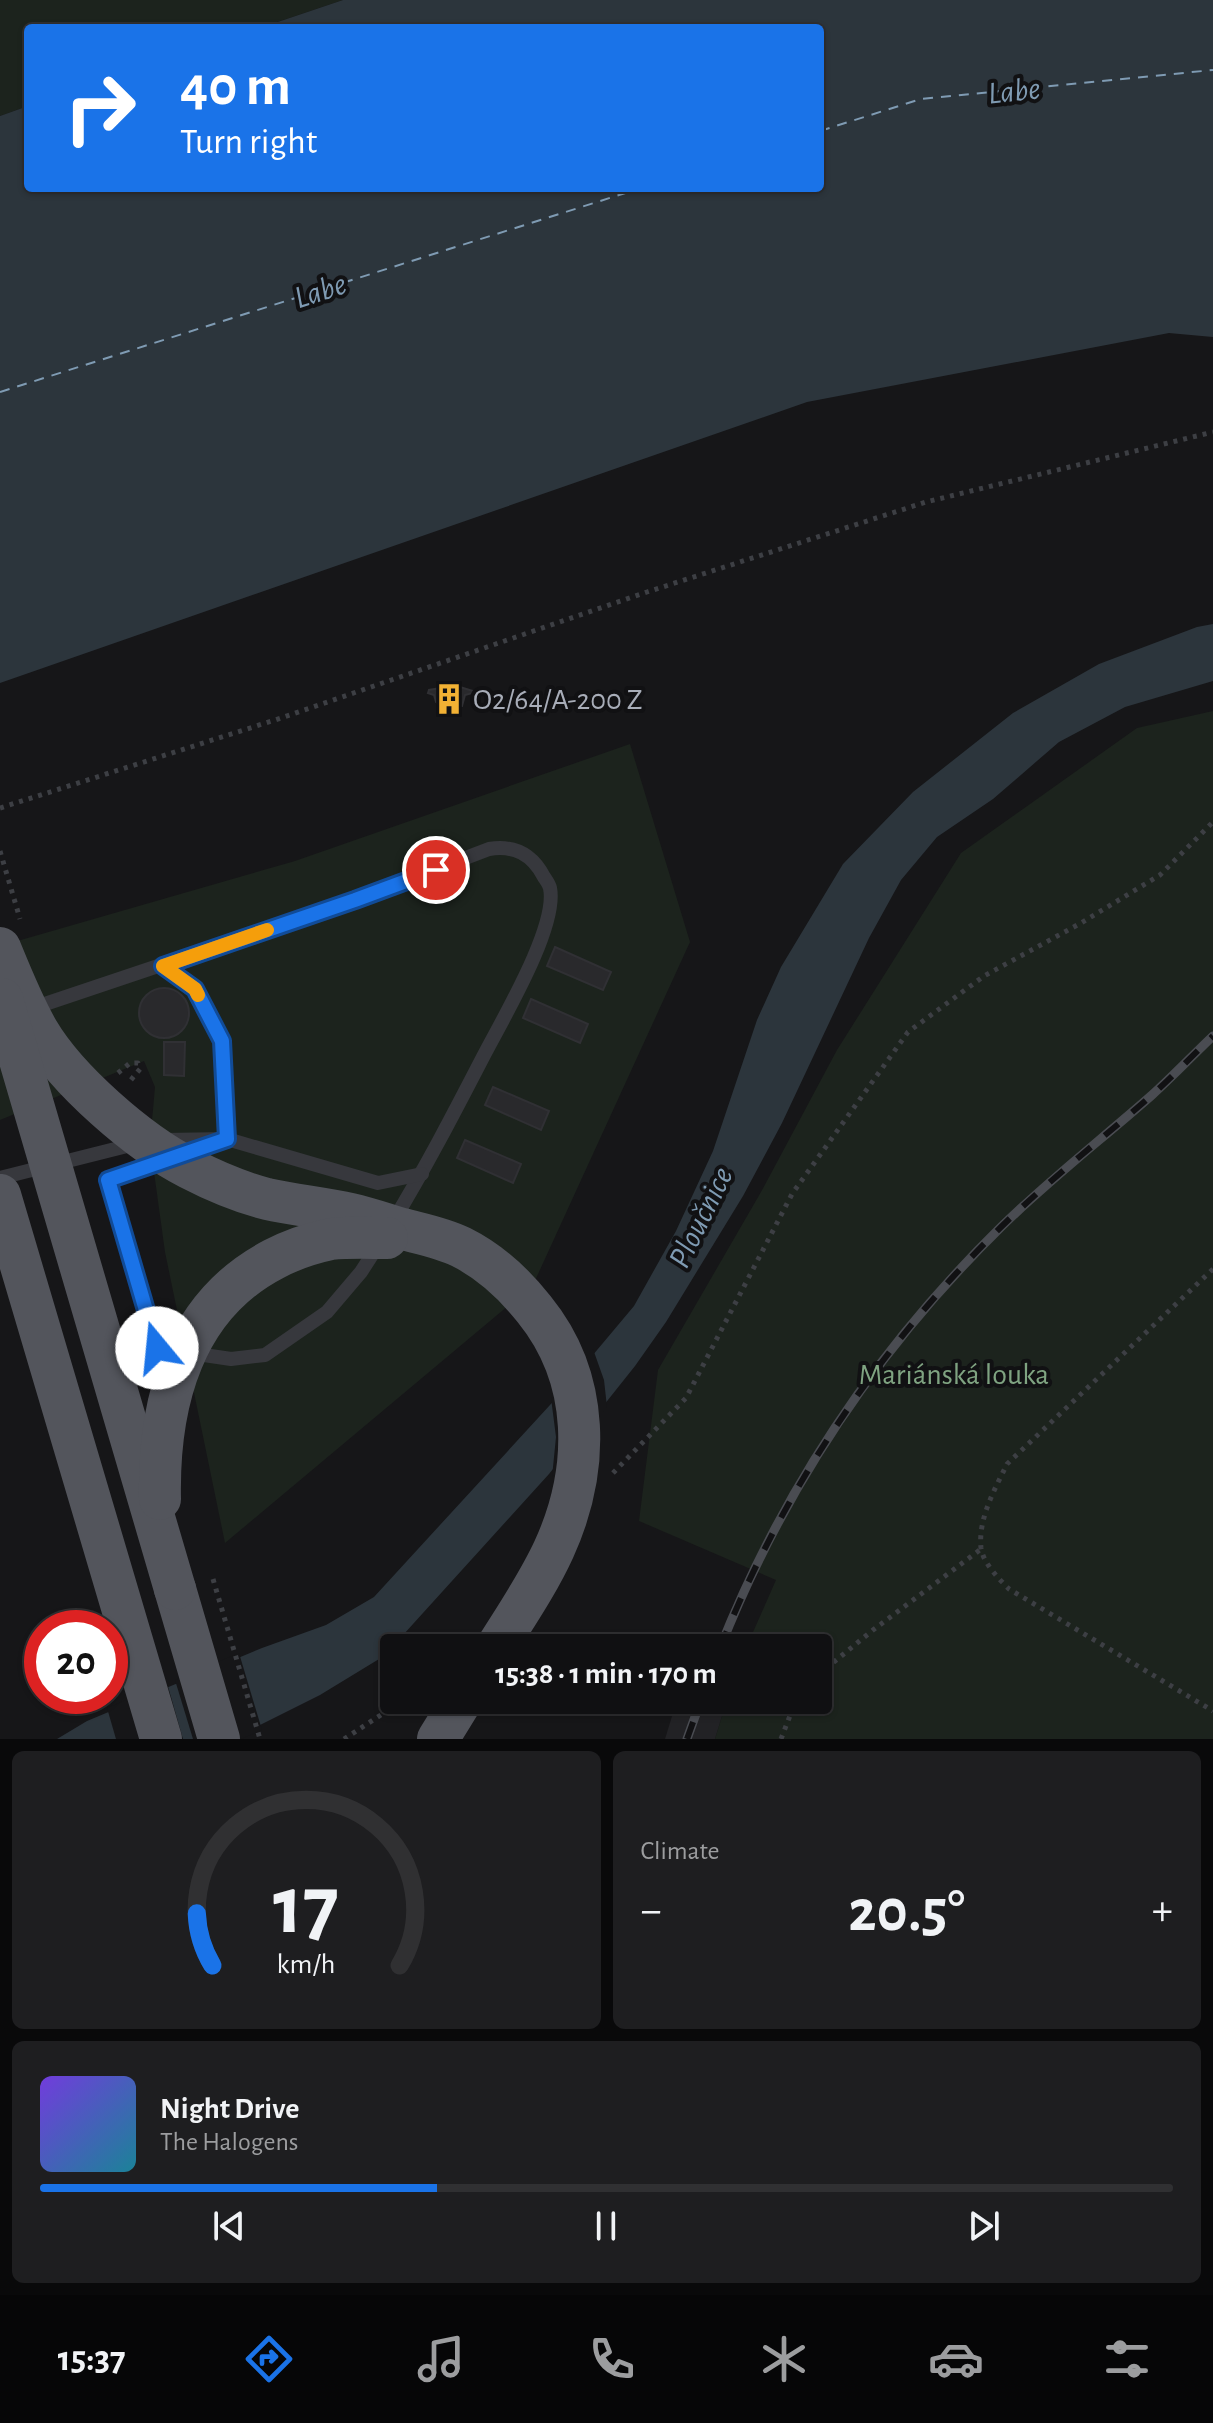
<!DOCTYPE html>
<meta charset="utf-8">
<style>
body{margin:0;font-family:"Alegreya Sans",sans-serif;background:#1e1e20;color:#f1f3f6;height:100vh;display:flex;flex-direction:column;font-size:30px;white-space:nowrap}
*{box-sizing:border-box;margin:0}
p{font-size:26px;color:#9c9d9f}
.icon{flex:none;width:44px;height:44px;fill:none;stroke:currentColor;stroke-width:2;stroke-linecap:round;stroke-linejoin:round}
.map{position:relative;height:1739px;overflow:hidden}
.panel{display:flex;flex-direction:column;gap:12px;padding:12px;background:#09090a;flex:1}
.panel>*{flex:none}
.hud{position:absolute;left:24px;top:24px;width:800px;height:168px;border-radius:8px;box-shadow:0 2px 6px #0004,0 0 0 2px #303032;background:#1a73e8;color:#fff;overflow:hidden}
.speed{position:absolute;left:24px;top:1610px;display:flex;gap:16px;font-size:40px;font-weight:700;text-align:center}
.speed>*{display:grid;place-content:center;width:104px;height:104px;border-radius:50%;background:#101012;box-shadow:0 2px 6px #0004,0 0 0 2px #303032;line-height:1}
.speed .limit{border:12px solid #d22;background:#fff;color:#111}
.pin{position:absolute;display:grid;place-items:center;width:68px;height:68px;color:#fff;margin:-34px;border:4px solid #fff;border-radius:50%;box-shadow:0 2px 8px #0007}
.me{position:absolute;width:88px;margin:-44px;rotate:343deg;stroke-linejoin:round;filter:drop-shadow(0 0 6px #0008)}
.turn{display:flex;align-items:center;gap:28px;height:168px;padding:0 24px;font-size:36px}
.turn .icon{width:104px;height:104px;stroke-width:2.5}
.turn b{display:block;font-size:56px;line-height:68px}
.big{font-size:60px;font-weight:600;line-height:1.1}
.panel .widget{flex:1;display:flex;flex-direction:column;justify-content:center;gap:12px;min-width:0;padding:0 28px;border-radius:12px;background:#1e1e20}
.panel .dial{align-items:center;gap:0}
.dial svg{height:208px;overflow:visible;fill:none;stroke:#303032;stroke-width:7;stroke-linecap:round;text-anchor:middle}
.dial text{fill:#f1f3f6;stroke:none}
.song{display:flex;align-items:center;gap:24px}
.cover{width:96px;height:96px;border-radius:12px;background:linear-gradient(135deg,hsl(260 70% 55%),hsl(190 70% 35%))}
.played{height:8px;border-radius:4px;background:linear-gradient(90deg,#1a73e8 35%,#303032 35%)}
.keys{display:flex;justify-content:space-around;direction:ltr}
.heat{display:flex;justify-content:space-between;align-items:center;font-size:44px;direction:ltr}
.panel .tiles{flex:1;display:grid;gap:12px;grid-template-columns:1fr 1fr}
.widget:last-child{grid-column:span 2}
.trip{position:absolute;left:380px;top:1634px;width:452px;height:80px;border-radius:8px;background:#101012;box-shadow:0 2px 6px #0004,0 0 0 2px #303032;font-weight:600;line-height:80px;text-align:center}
.tab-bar{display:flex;height:128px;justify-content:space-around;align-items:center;background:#060607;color:#9c9d9f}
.tab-bar .icon{width:56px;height:56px}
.tab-bar .selected{color:#1a73e8}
.tab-bar b{font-size:36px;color:#f1f3f6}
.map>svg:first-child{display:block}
.built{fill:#222225}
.green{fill:#1c231d}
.water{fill:#2c353c}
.pier{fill:#161618}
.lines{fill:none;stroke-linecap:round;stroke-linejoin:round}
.ferry{stroke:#7f9bb3;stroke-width:2;stroke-dasharray:10 8;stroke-linecap:butt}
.building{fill:#29292c;stroke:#303034;stroke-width:2}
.path{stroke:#3d3f44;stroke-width:5;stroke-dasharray:4 6;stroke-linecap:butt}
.lane{stroke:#37383d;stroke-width:14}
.primary{stroke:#53555c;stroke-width:42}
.rail-casing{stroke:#4a4c52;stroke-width:9}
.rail{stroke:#111113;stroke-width:6;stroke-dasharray:18;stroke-linecap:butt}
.path-bridge{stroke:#3d3f44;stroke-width:5;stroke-dasharray:4 6;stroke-linecap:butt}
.primary-bridge{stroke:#53555c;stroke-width:42}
.route-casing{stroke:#114b97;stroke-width:20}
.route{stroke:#1a73e8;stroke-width:14}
.slow{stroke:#f59e0b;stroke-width:14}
.labels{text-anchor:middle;stroke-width:8;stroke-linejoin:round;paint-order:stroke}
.poi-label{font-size:30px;fill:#a8adb8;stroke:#111113;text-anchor:start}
.park-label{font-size:30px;fill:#7fa381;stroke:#111113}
.water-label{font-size:32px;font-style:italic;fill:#7f9bb3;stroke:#111113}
</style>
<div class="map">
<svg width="1213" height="1739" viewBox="0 0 1213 1739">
<rect width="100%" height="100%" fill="#161618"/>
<path class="built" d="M 677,1700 L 727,1700 L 715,1739 L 665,1739 Z"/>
<g class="green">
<path d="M 0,0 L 343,0 L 260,28 L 28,28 L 28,106 L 0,116 Z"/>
<path d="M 1213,711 L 1213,1739 L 715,1739 L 727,1700 L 818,1700 L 818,1648 L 746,1648 L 776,1580 L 639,1521 L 658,1370 L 761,1192 L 837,1050 L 961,853 L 1137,728 Z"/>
<path d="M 630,744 L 690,942 L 533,1285 L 225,1543 L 165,1252 L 150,1143 L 155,1087 L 144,1061 L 0,1120 L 0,946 L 295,861 Z"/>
</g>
<g class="water">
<path d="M 343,0 L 1213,0 L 1213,337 L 1169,333 L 807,402 L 0,683 L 0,116 L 28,106 L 28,188 L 820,188 L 820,28 L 260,28 Z"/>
<path d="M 1213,624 L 1213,681 L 1125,707 L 1059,742 L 993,799 L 937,837 L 901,880 L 869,938 L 782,1123 L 743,1196 L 666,1322 L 635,1366 L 549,1474 L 384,1656 L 320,1695 L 232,1739 L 57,1739 L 87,1721 L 262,1648 L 326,1625 L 374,1597 L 561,1393 L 634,1306 L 676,1231 L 713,1151 L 757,1020 L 781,967 L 843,864 L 913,792 L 1013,713 L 1099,664 L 1197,627 Z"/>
</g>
<g class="pier">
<path d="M 593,1349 L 604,1380 L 607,1407 L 552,1477 L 556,1437 L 551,1398 Z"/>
<path d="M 239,1653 L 262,1730 L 241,1739 L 193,1739 L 175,1680 Z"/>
<path d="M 167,1683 L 183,1739 L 116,1739 L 107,1708 Z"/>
</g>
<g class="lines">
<g class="ferry">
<path d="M 820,131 L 921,99 L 1213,70"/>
<path d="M 0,392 L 641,188"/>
</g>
</g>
<g class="building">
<path d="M 447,687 L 460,687 L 476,692 L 465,695 L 462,706 L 440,705 L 436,702 L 434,695 L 428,693 L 429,690 Z"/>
<path d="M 555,947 L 611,972 L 603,990 L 547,966 Z"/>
<circle cx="164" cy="1013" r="25"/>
<path d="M 531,999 L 588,1024 L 580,1043 L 523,1018 Z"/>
<path d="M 164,1042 L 185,1042 L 184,1076 L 164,1075 Z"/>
<path d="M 493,1087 L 549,1111 L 541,1130 L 485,1105 Z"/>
<path d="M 465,1140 L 521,1164 L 513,1183 L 457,1158 Z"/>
</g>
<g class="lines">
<g class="path">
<path d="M 0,808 L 275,720 L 647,592 L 926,502 L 1213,432"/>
<path d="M 118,1073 L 130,1063 L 138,1063 L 140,1069 L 130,1081"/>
<path d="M 1213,1269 L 1007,1464 C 995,1489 978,1518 981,1548 C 983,1563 999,1579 1009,1589 L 1213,1711"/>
<path d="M 613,1473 L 686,1398 L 792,1194 L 908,1032 L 984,976 L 1081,923 L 1160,875 L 1213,822"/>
<path d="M 818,1675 L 873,1630 L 981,1549"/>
<path d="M 344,1739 L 404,1700"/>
<path d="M 781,1739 L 796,1700"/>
</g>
<g class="lane">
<path d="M 163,966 L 195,989 L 222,1041 L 227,1139 L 183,1154"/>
<path d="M 30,1009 L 355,900 L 489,849 C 514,845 532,854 544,877 C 546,880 549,884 550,888 C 558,927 502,1020 483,1057 C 454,1113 425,1169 392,1223"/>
<path d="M 164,1140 L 227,1139 L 378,1183 L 422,1174"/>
<path d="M 163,1161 L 108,1180 L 157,1348 L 231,1359 L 265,1355 L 327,1312 L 361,1272 L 379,1244"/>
<path d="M 0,1178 L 135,1144"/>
</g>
<g class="primary">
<path d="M 0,1195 L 161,1739"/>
<path d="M 175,1589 L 219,1739"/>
<path d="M 438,1739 L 462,1700"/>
</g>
<defs>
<g id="rail">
<path d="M 720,1648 C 783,1489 879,1347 1001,1227 C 1049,1180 1102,1139 1152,1095 C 1173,1076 1193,1055 1213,1036"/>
<path d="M 687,1739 L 701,1700"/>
</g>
</defs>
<use href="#rail" class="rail-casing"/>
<use href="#rail" class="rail"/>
<g class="path-bridge">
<path d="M 0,851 L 20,919"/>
<path d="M 213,1579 L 260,1739"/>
</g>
<g class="primary-bridge">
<path d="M 0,948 C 11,975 23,1005 38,1031 C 67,1080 138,1142 189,1168 C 214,1181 240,1192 267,1199 C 295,1205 323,1208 351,1214 C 368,1218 386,1224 403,1229 C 422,1234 443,1238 461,1247 C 489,1261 515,1285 534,1309 C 591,1379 590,1470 554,1549 C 538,1584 516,1616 496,1648"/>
<path d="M 2,999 L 175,1589"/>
<path d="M 160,1499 C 158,1403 183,1306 274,1259 C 291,1250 312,1243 331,1239 C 349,1237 369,1238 387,1238"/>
</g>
</g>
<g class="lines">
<defs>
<path id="route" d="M 157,1348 L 108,1180 L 227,1139 L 222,1041 L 195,989 L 163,966 L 355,900 L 436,870"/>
</defs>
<use href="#route" class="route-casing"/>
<use href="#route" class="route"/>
<path class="slow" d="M 198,995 L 195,989 L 163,966 L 267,930"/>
</g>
<defs>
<symbol id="building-bare" viewBox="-9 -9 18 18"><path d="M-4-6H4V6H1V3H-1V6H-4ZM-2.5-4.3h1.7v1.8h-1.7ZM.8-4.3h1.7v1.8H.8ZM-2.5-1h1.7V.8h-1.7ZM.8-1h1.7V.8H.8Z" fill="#f2b134" stroke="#111113" stroke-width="2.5" paint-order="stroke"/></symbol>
</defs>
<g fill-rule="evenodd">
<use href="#building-bare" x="427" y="677" width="44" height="44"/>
</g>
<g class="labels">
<g class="poi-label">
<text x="473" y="709">O2/64/A-200 Z</text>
</g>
<g class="park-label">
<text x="954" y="1384">Mariánská louka</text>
</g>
<g class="water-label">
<text transform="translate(1014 90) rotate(-6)" y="11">Labe</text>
<text transform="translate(320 290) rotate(-18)" y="11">Labe</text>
<text transform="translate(700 1217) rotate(-64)" y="11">Ploučnice</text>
</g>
</g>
</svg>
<div class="speed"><div class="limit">20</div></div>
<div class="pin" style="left:436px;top:870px;background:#d93025"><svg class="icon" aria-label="arrive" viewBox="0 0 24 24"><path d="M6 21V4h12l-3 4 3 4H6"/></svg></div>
<svg class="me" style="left:157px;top:1348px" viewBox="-20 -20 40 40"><circle r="19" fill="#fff"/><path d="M0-13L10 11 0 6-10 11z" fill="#1a73e8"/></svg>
<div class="trip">15:38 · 1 min · 170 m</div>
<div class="hud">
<div class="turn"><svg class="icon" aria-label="right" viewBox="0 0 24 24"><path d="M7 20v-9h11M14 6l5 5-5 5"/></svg><div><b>40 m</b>Turn right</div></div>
</div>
</div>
<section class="panel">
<div class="tiles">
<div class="widget dial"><svg viewBox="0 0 100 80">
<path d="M14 69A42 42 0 1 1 86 69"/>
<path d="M14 69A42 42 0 0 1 8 49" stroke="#1a73e8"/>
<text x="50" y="56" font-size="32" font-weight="700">17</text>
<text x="50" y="72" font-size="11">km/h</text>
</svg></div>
<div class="widget"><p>Climate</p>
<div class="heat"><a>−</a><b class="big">20.5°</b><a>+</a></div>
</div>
<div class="widget">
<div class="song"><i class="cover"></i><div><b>Night Drive</b><p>The Halogens</p></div></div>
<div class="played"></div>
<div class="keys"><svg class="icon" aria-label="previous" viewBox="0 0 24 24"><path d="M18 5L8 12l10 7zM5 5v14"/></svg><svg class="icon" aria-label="pause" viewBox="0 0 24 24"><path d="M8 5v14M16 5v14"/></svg><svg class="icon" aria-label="next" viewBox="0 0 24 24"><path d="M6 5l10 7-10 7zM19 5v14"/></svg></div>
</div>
</div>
</section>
<nav class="tab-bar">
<b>15:37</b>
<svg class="icon selected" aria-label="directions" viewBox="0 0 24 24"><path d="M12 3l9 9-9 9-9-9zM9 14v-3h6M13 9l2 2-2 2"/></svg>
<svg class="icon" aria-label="music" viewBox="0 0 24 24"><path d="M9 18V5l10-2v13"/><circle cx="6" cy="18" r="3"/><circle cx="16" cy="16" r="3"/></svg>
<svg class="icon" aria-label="phone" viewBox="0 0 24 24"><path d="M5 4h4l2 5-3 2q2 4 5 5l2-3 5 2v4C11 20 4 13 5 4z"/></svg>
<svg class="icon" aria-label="climate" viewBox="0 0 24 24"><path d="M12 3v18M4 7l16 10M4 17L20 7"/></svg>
<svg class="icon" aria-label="car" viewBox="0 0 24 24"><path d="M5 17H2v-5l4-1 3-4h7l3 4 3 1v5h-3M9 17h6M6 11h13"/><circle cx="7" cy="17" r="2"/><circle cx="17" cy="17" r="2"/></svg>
<svg class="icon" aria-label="filters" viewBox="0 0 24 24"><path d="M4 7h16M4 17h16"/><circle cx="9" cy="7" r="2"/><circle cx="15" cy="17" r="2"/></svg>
</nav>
